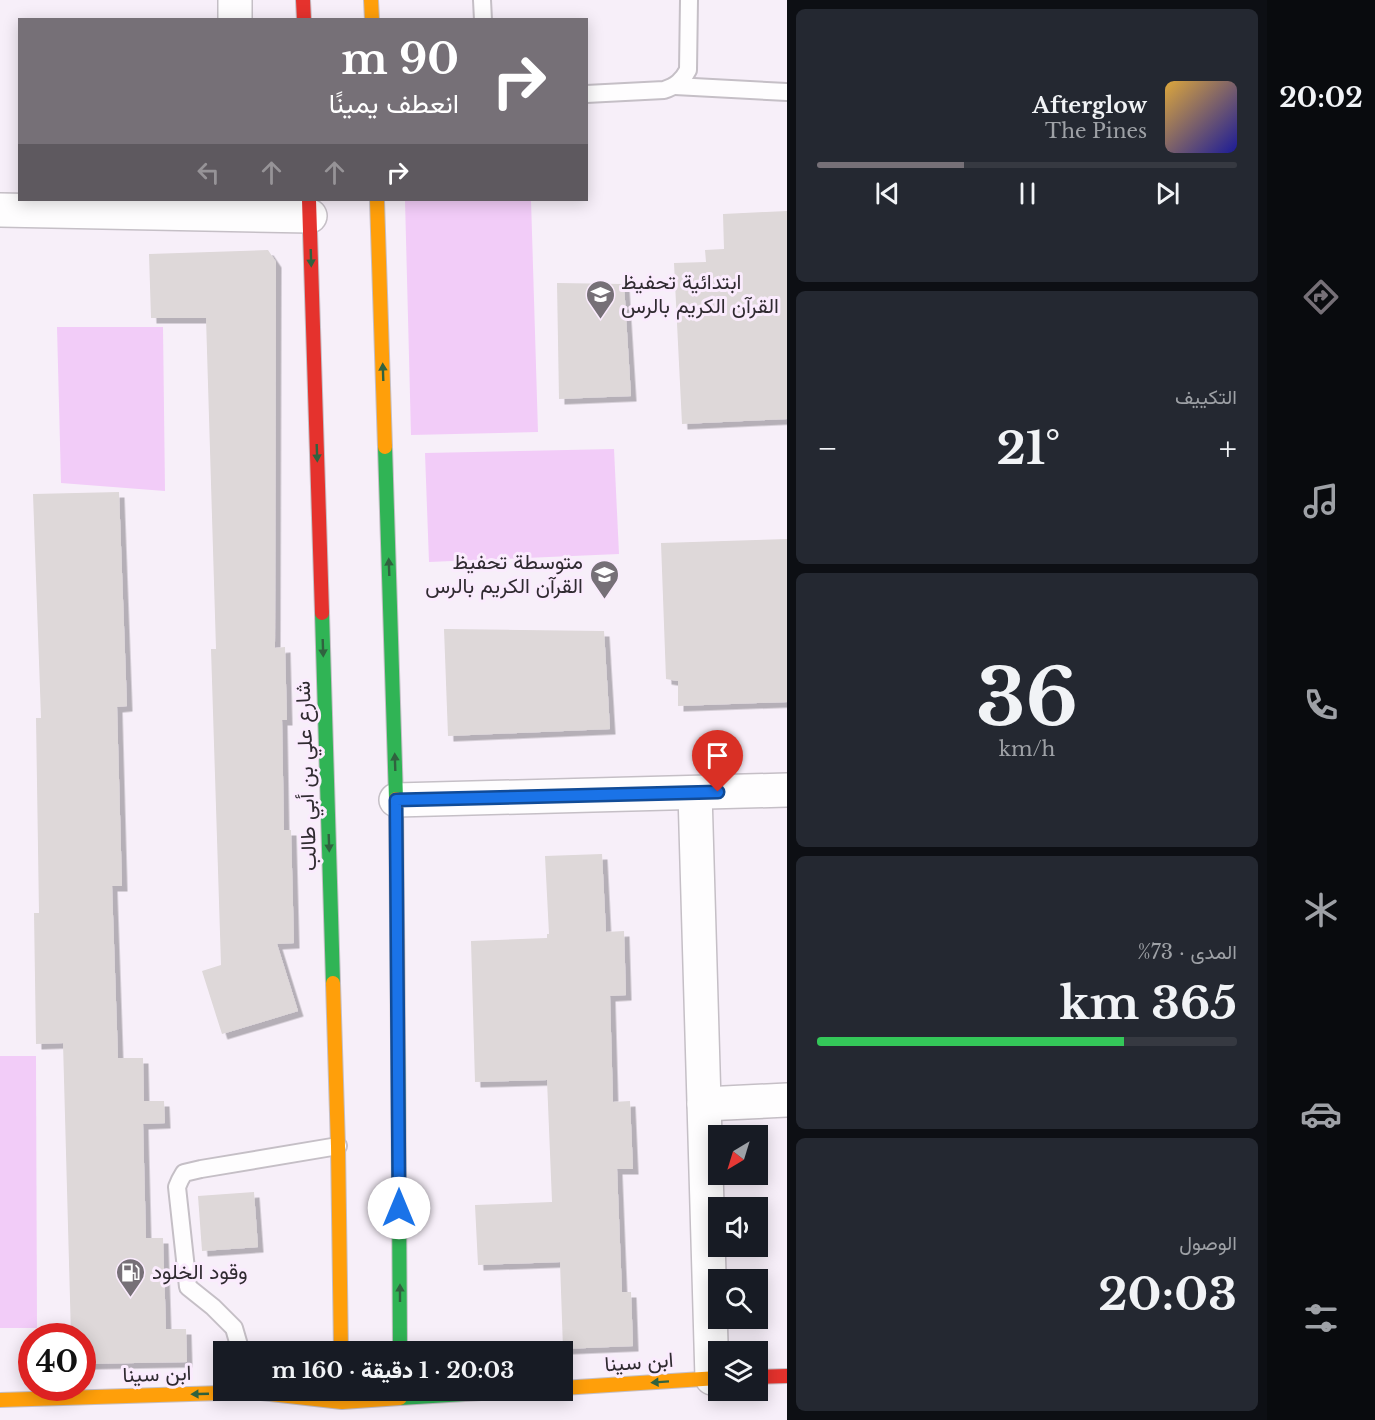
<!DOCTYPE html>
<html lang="ar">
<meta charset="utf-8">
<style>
body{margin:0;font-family:"Libre Baskerville",Vazirmatn,serif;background:#242831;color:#f1f3f6;direction:rtl;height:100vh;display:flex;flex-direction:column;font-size:22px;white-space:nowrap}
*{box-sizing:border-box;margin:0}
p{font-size:20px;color:#9ea1a6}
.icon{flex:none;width:33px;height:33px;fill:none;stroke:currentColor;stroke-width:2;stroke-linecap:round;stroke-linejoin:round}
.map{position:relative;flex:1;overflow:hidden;direction:ltr}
.panel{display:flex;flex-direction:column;gap:9px;padding:9px;background:#0d0f14;width:480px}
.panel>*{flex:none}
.guide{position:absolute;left:18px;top:18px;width:570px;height:183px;border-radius:0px;box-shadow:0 3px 15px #0003;direction:rtl;background:#767077;color:#fff;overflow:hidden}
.needle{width:39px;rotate:218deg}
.controls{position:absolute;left:708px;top:1125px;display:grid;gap:12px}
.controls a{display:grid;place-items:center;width:60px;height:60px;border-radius:0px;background:#171b24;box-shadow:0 3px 15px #0003;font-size:30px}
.speed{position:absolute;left:18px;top:1323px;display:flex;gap:12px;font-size:30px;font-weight:700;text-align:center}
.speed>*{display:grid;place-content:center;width:78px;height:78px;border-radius:50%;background:#171b24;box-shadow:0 3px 15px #0003;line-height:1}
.speed .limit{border:9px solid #d22;background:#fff;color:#111}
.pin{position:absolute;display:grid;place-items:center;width:51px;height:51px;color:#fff;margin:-62px -26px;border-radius:50% 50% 50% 0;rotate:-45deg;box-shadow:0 0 6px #0007}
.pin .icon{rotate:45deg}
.me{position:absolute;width:66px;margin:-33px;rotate:0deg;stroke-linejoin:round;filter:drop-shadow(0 0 4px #0008)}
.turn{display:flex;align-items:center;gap:21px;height:126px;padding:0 30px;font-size:27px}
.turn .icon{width:78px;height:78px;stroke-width:2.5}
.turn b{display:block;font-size:42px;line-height:51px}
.lanes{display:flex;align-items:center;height:57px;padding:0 30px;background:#0003;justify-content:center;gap:30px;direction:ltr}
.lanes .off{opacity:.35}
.big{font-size:45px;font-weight:800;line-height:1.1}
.panel .widget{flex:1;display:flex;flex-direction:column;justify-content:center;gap:9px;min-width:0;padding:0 21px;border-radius:9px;background:#242831}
.panel .dial{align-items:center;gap:0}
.dial b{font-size:78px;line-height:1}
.song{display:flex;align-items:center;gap:18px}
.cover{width:72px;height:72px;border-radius:9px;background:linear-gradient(135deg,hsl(40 70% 55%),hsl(240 70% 35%))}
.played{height:6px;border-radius:3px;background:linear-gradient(90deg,#767077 35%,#363941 35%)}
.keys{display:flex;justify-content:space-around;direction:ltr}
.heat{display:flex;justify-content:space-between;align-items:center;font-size:33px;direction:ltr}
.charge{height:9px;border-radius:4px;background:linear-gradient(90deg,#34c759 73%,#363941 0)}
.trip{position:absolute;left:213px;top:1341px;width:360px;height:60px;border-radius:0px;background:#171b24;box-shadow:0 3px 15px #0003;font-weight:800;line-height:60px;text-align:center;direction:rtl}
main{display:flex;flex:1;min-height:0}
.tab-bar{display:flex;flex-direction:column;width:108px;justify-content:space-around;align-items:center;background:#090b0e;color:#9ea1a6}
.tab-bar .icon{width:42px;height:42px}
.tab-bar .active{color:#767077}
.tab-bar b{font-size:27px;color:#f1f3f6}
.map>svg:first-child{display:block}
.green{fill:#f2ccf8}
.building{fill:#ded8d9;filter:url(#shadow)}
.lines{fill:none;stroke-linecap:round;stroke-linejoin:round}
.lane-casing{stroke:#c5bfc6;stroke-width:20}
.street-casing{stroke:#c5bfc6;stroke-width:36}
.fast-casing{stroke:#c5bfc6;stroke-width:16}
.slow-casing{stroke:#c5bfc6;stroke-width:16}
.jam-casing{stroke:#c5bfc6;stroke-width:16}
.lane{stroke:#fefdfe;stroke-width:16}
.street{stroke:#fefdfe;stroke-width:33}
.fast{stroke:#30b455;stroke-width:14}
.slow{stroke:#ff9f0a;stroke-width:14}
.jam{stroke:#e5322d;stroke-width:14}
.oneway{fill:#30623f}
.route-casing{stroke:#114b97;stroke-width:15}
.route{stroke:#1a73e8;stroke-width:10}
.labels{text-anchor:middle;stroke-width:6;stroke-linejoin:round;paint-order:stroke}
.poi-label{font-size:21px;fill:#302b31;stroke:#faebfd;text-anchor:start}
.street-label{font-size:21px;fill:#302b31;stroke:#faebfd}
</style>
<main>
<nav class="tab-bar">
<b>20:02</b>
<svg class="icon active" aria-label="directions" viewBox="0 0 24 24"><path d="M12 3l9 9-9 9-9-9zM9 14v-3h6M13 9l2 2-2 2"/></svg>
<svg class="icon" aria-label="music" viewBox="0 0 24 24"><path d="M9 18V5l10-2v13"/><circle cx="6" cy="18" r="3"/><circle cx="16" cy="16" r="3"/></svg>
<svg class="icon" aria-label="phone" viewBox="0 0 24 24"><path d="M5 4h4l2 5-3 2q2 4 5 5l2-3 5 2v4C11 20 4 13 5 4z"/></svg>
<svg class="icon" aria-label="climate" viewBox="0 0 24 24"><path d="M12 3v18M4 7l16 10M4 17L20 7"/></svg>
<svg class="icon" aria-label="car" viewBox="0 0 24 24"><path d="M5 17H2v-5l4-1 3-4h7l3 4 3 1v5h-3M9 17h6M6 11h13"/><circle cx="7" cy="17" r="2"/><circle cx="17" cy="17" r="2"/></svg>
<svg class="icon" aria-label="filters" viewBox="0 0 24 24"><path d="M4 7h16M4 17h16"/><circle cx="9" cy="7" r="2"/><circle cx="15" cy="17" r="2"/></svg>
</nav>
<section class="panel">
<div class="widget">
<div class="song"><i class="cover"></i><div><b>Afterglow</b><p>The Pines</p></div></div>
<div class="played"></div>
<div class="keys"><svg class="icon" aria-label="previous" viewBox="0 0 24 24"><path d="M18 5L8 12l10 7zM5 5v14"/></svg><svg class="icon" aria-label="pause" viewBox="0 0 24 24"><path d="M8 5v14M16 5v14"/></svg><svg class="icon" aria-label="next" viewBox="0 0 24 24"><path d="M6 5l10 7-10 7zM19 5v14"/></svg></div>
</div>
<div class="widget"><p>التكييف</p>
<div class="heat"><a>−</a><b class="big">21°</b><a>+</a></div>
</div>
<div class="widget dial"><b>36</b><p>km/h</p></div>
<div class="widget"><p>المدى · 73%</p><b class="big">365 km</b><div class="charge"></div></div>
<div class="widget"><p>الوصول</p><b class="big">20:03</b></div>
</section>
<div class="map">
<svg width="787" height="1420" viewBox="0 0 787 1420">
<defs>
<filter id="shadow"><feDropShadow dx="5.5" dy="5.5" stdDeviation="0" flood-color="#0004"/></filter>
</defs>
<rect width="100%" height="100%" fill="#f7eff9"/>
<g class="green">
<path d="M 405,200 L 531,200 L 538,432 L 411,435 Z"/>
<path d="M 57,327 L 163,327 L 165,491 L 61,483 Z"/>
<path d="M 614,449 L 619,554 L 429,562 L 425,453 Z"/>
<path d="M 0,1056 L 36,1056 L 37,1328 L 0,1328 Z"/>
</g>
<g class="building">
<path d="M 787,211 L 787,419 L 682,424 L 674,263 L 706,262 L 705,250 L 724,249 L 723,214 Z"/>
<path d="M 268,250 L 276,262 L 275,648 L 285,647 L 287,720 L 282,720 L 284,830 L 291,830 L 294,943 L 277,944 L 298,1011 L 222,1034 L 202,971 L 221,965 L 211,649 L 216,649 L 206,318 L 151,318 L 149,254 Z"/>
<path d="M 557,283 L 624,284 L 631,396 L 559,399 Z"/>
<path d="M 119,492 L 127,706 L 117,707 L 122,886 L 112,886 L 118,1058 L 143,1058 L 144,1101 L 164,1101 L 165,1123 L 143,1124 L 146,1238 L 163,1238 L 166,1329 L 186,1329 L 187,1362 L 82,1364 L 82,1336 L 71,1336 L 63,1043 L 36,1044 L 34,913 L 39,913 L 36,718 L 41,718 L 33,494 Z"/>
<path d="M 787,539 L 787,702 L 678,706 L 678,681 L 666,679 L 661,543 Z"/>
<path d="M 444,629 L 604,631 L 610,729 L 448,736 Z"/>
<path d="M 602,854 L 606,932 L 624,931 L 626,995 L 610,996 L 613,1102 L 630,1101 L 633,1169 L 617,1169 L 622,1292 L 631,1292 L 633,1346 L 563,1349 L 560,1262 L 478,1265 L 475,1205 L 552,1202 L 547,1080 L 475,1082 L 471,941 L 547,938 L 547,934 L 549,934 L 545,856 Z"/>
<path d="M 254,1192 L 258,1247 L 202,1251 L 198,1196 Z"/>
</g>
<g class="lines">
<defs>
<g id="lane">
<path d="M 482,0 L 483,20"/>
<path d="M 675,86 L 787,92"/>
<path d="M 586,94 L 664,90 C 676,86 682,81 688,70 L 689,0"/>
<path d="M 241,1352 L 234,1328 L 213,1307 L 188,1287 L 177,1187 L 180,1180 L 184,1173 L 201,1169 L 338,1146"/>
</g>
<g id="street">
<path d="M 235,0 L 235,20"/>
<path d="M 0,210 L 310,216"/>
<path d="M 695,793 L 712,1378"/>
<path d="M 396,800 L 787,790"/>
<path d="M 704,1104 L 787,1100"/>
</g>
<g id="fast">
<path d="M 385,447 L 396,799"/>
<path d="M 322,613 L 333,983"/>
<path d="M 398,1039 L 400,1352"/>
<path d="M 400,1398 L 530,1390"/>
</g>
<g id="slow">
<path d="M 371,0 L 372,20"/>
<path d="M 377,200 L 385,447"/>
<path d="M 396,799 L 398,1039"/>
<path d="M 333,983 L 338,1146 L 341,1352"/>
<path d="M 562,1388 L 718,1378"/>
<path d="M 0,1400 L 253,1392 L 342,1402 L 400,1398"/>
</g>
<g id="jam">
<path d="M 303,0 L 304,20"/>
<path d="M 309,200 L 322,613"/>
<path d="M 758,1377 L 787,1376"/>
</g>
</defs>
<use href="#lane" class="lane-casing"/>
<use href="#street" class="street-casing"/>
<use href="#fast" class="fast-casing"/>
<use href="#slow" class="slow-casing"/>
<use href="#jam" class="jam-casing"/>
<use href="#lane" class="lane"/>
<use href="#street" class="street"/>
<use href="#fast" class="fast"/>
<use href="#slow" class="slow"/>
<use href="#jam" class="jam"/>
</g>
<defs><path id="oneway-solid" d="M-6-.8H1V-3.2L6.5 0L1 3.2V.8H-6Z" transform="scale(1.5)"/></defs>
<g class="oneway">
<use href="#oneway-solid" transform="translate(311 258) rotate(88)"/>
<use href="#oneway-solid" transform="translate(383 372) rotate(-92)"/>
<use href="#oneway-solid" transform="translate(317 453) rotate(88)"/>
<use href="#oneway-solid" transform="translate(389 567) rotate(-92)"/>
<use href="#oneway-solid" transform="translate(323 648) rotate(88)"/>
<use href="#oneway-solid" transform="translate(395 762) rotate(-92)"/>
<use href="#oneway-solid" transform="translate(329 843) rotate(88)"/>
<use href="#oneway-solid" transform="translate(400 1293) rotate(-90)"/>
<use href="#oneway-solid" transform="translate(660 1382) rotate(176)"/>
<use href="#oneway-solid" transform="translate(200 1394) rotate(178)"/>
</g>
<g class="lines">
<defs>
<path id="route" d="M 399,1208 L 396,800 L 718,792"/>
</defs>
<use href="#route" class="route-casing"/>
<use href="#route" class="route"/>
</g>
<defs>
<symbol id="school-pin" viewBox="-11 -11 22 30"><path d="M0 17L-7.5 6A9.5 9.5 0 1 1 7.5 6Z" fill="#767077" stroke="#faebfd"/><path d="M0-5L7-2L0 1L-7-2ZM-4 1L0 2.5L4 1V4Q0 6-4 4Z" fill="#fff"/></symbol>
<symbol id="fuel-pin" viewBox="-11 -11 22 30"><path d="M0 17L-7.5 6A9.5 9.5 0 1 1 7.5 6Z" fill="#767077" stroke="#faebfd"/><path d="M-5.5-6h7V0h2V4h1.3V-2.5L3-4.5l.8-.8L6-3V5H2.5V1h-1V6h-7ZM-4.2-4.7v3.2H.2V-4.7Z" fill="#fff"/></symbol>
</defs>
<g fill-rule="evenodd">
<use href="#school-pin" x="584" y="278" width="33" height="45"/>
<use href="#school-pin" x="588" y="558" width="33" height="45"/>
<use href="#fuel-pin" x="114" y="1256" width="33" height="45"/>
</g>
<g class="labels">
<g class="poi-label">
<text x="621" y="289">ابتدائية تحفيظ<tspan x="621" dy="24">القرآن الكريم بالرس</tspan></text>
<text x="583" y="569" text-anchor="end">متوسطة تحفيظ<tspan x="583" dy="24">القرآن الكريم بالرس</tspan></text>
<text x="152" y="1279">وقود الخلود</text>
</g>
<g class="street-label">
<text transform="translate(306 776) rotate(-92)" y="7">شارع علي بن أبي طالب</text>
<text transform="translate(639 1362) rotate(-4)" y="7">ابن سينا</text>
<text transform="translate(157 1374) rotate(-2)" y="7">ابن سينا</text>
</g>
</g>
</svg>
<div class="controls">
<a><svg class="needle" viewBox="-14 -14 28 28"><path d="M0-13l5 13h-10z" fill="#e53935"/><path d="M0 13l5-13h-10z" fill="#9ea1a6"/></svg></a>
<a><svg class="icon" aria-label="sound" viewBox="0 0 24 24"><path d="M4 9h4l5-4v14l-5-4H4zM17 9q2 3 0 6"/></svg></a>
<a><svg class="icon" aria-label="search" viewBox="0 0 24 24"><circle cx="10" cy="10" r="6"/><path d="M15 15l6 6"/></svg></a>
<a><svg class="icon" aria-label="layers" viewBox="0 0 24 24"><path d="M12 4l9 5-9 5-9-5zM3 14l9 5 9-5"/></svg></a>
</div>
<div class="speed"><div class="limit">40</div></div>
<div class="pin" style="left:718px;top:792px;background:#d93025"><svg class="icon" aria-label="arrive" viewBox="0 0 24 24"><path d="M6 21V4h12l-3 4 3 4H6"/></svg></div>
<svg class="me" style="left:399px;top:1208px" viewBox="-20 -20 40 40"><circle r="19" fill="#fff"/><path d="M0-13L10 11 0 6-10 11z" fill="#1a73e8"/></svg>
<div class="trip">20:03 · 1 دقيقة · 160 m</div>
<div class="guide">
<div class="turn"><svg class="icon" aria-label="right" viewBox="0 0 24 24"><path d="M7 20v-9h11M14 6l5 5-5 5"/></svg><div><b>90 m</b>انعطف يمينًا</div></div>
<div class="lanes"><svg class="icon off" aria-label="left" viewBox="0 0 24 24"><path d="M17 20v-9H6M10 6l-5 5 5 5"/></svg><svg class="icon off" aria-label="ahead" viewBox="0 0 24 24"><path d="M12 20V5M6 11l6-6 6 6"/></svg><svg class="icon off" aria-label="ahead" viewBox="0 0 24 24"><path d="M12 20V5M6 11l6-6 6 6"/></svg><svg class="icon" aria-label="right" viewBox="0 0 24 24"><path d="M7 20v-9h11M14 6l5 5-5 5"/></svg></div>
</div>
</div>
</main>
